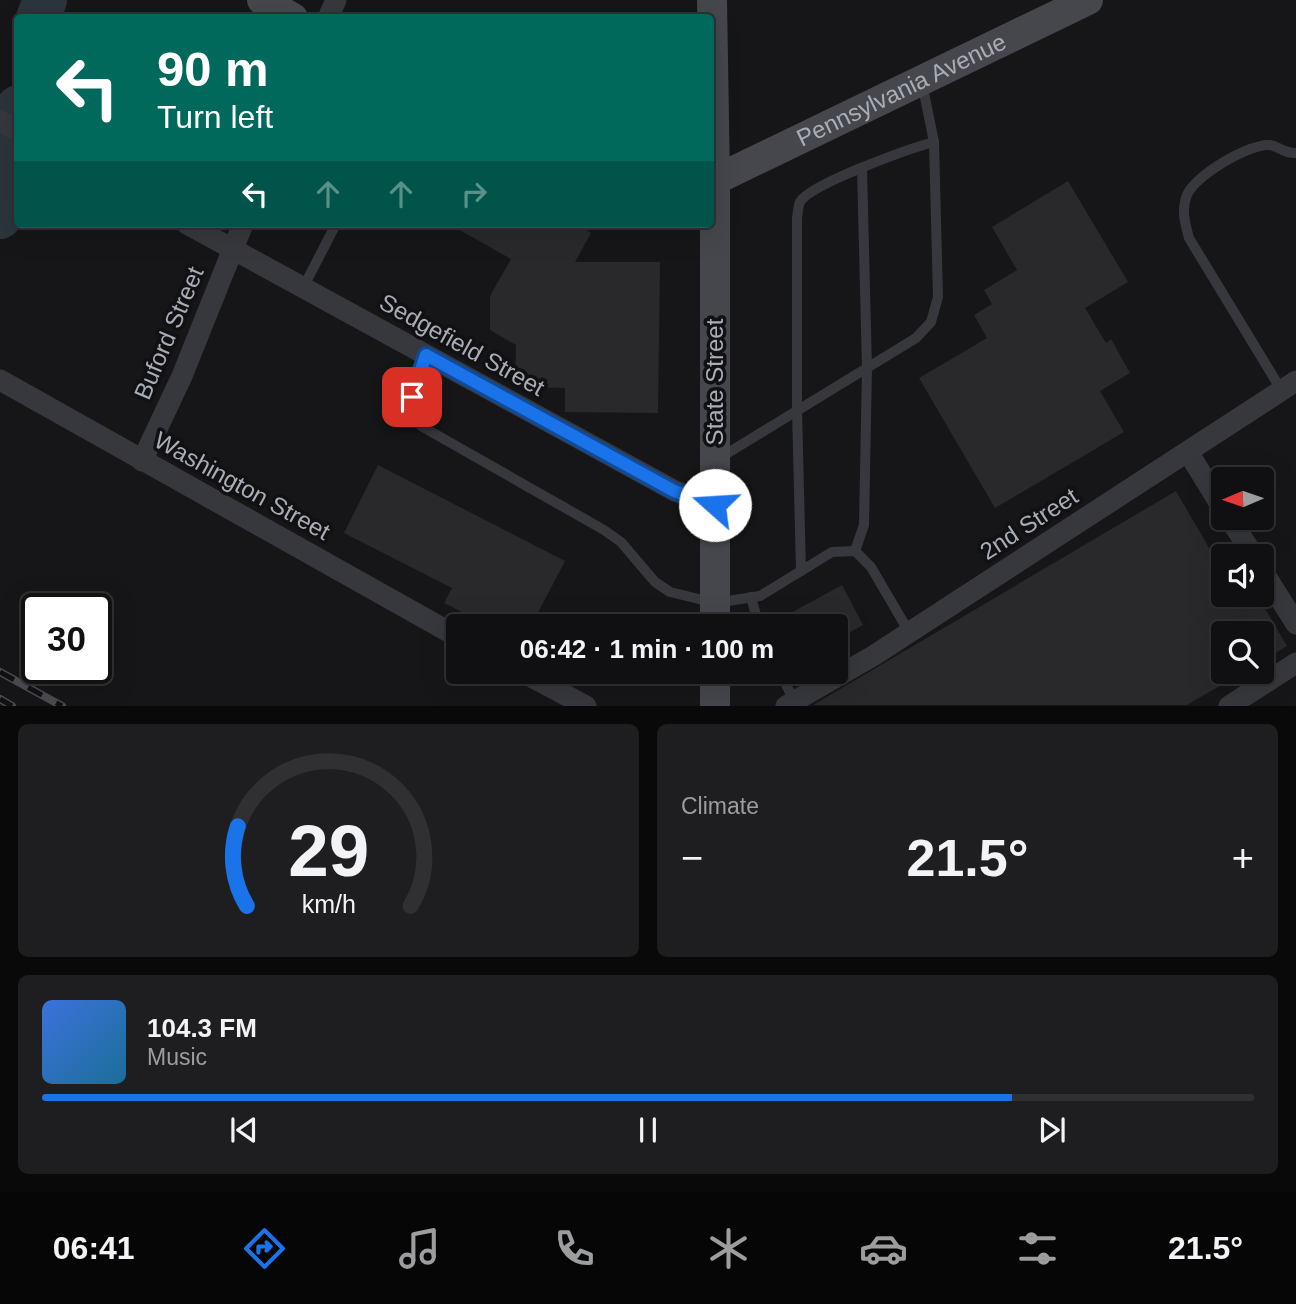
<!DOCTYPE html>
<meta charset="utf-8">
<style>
body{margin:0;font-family:Arial,sans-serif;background:#1e1e20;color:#f1f3f6;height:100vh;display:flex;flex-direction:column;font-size:26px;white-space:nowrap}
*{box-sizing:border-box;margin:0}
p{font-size:23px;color:#9c9d9f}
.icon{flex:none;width:38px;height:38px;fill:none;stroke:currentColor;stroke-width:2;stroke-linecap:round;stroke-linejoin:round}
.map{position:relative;height:706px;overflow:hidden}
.panel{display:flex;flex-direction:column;gap:18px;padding:18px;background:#09090a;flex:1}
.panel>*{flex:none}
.hud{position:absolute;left:14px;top:14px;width:700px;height:214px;border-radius:7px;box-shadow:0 7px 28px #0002,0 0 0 2px #303032;background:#00695c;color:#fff;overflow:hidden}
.needle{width:46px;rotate:268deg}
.controls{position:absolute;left:1211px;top:467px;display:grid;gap:14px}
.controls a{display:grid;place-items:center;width:63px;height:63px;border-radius:7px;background:#101012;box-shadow:0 7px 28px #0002,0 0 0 2px #303032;font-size:35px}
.speed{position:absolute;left:21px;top:593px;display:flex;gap:14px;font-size:35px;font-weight:700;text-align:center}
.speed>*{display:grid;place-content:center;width:91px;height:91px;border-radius:50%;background:#101012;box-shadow:0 7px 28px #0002,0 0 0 2px #303032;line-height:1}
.speed .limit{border:4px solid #111;border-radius:10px;background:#fff;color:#111}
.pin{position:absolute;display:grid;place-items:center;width:60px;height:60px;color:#fff;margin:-30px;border-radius:14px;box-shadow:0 4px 10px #0006}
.me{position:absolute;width:77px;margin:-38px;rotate:289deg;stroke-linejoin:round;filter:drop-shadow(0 0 5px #0008)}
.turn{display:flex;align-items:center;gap:24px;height:147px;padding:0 28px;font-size:32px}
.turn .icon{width:91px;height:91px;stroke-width:2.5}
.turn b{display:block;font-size:49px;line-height:60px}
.lanes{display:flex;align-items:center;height:66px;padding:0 28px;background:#0003;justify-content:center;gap:35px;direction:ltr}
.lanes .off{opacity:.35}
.big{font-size:52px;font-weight:600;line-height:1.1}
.panel .card{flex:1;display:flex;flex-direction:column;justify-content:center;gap:10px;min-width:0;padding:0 24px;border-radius:10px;background:#1e1e20}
.panel .dial{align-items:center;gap:0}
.dial svg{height:182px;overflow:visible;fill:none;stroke:#303032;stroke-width:7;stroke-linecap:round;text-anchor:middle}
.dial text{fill:#f1f3f6;stroke:none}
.song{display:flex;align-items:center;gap:21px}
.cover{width:84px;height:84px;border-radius:10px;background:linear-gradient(135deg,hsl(220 70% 55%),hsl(200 70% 35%))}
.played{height:7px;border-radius:4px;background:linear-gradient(90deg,#1a73e8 80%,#303032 80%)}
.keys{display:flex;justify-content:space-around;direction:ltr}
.heat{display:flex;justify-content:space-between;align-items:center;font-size:38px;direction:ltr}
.panel .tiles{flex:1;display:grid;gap:18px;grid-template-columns:1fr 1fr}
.card:last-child{grid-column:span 2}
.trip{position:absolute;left:446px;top:614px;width:402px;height:70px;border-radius:7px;background:#101012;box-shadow:0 7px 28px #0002,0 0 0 2px #303032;font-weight:600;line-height:70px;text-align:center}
.tab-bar{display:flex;height:112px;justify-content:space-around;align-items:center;background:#060607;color:#9c9d9f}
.tab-bar .icon{width:49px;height:49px}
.tab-bar .on{color:#1a73e8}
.tab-bar b{font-size:32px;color:#f1f3f6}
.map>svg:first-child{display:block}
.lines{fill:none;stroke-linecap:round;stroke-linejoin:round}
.river{stroke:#2c353c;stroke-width:44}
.building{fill:#29292c}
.lane{stroke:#37383d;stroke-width:10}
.street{stroke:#37383d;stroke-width:21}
.secondary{stroke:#45474d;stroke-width:30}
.rail-casing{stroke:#4a4c52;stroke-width:8}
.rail{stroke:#111113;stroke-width:5;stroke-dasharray:16;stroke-linecap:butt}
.route-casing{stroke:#114b97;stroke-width:18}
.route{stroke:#1a73e8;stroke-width:12}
.labels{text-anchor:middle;stroke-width:7;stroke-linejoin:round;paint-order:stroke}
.street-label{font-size:24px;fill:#a8adb8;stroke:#111113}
</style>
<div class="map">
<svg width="1296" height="706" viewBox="0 0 1296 706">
<rect width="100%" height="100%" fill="#161618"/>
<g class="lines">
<g class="river">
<path d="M 38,18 L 45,0"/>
<path d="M 0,217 L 18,107"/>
</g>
</g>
<g class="building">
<path d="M 1068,181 L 1128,282 L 1085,308 L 1106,343 L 1111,339 L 1130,373 L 1100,391 L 1124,432 L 995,508 L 919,378 L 987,338 L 974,315 L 992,304 L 984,290 L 1017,270 L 992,227 Z"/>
<path d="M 449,224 L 576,224 L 591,233 L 575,262 L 660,262 L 658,413 L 565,412 L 565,388 L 515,387 L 516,345 L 490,330 L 490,296 L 511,259 Z"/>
<path d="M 378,465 L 565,561 L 531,626 L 490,626 L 444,603 L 452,588 L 344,533 Z"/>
<path d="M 1176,491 L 1215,558 L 1223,558 L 1223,595 L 1257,595 L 1287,646 L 1262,661 L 1262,634 L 1223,634 L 1223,684 L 1187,705 L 813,705 Z"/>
<path d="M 842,585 L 863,625 L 836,640 L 836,626 L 767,626 Z"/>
</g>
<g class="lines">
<g class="lane">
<path d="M 303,288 L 336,224"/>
<path d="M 426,355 C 418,380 403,403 421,426 L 604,530 L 621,542 L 655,582 L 670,592 L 715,603 L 760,596 L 832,552 L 855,551 L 871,567 L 909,632"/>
<path d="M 1282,391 L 1189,238 C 1185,223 1181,210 1187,195 C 1194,176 1250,143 1270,145 C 1280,147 1285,154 1296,153"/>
<path d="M 718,459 L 916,338 L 931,322 L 938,297 L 934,142 L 922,83"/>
<path d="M 855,551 L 864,525 L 867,368 L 862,169"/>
<path d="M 801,571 L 797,410 L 797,218 C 798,213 798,206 800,202 C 810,184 911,148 934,142"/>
<path d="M 751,597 L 759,626"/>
<path d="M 780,672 L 794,701"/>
</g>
<g class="street">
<path d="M 328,18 L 336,0"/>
<path d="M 0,121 L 18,131"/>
<path d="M 187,224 L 675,491 L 715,505"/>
<path d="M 0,380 L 458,637"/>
<path d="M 1188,452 L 1223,509"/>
<path d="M 142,461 L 182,376 L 243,224"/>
<path d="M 1229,518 L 1254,556"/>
<path d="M 1262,570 L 1296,624"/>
<path d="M 522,672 L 586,706"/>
<path d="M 786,706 L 873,656 L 1296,381"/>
<path d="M 1229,706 L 1296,663"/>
</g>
<g class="secondary">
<path d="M 262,0 L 293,18"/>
<path d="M 712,0 L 715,180 L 715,626"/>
<path id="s1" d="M 710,180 L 715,180 L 1088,0"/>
<path d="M 715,672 L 715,706"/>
</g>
<defs>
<g id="rail">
<path d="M 0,672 L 62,706"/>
<path d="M 0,699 L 12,706"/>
</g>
</defs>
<use href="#rail" class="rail-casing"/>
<use href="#rail" class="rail"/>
</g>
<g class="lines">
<defs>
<path id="route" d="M 412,397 L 426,355 L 674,491 L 715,505"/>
</defs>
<use href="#route" class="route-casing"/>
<use href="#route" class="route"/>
</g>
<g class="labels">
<g class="street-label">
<text dy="8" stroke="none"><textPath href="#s1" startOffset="212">Pennsylvania Avenue</textPath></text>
<text transform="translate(169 333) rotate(-67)" y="8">Buford Street</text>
<text transform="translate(462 345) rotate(29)" y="8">Sedgefield Street</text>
<text transform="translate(715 382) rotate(-90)" y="8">State Street</text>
<text transform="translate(242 486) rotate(29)" y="8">Washington Street</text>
<text transform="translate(1029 524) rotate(-33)" y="8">2nd Street</text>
</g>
</g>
</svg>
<div class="controls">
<a><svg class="needle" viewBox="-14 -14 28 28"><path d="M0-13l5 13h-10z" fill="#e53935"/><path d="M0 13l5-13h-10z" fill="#9c9d9f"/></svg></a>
<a><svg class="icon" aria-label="sound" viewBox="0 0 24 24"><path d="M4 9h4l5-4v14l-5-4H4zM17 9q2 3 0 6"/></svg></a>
<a><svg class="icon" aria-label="search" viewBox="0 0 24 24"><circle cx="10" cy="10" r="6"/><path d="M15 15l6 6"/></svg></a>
</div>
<div class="speed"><div class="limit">30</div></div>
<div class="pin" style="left:412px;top:397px;background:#d93025"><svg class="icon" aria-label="arrive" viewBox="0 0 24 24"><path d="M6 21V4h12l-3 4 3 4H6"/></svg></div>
<svg class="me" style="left:715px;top:505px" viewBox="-20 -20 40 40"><circle r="19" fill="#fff"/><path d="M0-13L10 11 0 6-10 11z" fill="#1a73e8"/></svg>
<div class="trip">06:42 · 1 min · 100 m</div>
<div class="hud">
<div class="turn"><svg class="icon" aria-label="left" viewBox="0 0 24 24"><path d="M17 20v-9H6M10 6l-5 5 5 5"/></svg><div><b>90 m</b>Turn left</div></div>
<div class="lanes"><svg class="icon" aria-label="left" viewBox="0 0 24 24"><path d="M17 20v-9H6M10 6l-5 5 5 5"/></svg><svg class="icon off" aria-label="ahead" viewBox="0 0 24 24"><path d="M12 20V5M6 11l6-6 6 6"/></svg><svg class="icon off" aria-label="ahead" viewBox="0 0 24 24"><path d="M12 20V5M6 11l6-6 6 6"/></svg><svg class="icon off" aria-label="right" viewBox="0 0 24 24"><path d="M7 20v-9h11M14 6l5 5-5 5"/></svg></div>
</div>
</div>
<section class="panel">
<div class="tiles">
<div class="card dial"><svg viewBox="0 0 100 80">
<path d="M14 69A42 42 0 1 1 86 69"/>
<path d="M14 69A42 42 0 0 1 10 34" stroke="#1a73e8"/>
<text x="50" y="56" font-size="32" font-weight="700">29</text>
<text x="50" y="72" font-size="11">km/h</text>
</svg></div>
<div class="card"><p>Climate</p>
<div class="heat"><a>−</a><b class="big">21.5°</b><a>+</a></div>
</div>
<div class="card">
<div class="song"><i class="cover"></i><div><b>104.3 FM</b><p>Music</p></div></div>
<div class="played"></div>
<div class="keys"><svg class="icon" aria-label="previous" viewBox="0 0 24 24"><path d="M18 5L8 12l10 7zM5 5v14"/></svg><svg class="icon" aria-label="pause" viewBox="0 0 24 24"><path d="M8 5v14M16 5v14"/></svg><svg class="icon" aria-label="next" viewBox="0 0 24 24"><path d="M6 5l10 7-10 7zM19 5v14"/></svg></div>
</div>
</div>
</section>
<nav class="tab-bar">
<b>06:41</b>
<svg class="icon on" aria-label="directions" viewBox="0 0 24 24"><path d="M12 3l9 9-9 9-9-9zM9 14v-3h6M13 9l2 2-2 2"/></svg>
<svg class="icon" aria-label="music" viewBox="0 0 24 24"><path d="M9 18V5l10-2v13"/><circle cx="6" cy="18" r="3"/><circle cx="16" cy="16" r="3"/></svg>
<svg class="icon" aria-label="phone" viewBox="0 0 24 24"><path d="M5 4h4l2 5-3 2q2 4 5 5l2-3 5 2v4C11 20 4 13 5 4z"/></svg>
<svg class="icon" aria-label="climate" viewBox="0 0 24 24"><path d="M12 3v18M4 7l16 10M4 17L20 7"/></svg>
<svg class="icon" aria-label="car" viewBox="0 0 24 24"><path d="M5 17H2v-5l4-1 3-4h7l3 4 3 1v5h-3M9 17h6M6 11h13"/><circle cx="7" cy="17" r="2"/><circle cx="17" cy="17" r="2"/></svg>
<svg class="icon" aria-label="filters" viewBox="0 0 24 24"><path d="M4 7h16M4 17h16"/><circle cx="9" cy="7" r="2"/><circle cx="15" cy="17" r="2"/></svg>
<b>21.5°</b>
</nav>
